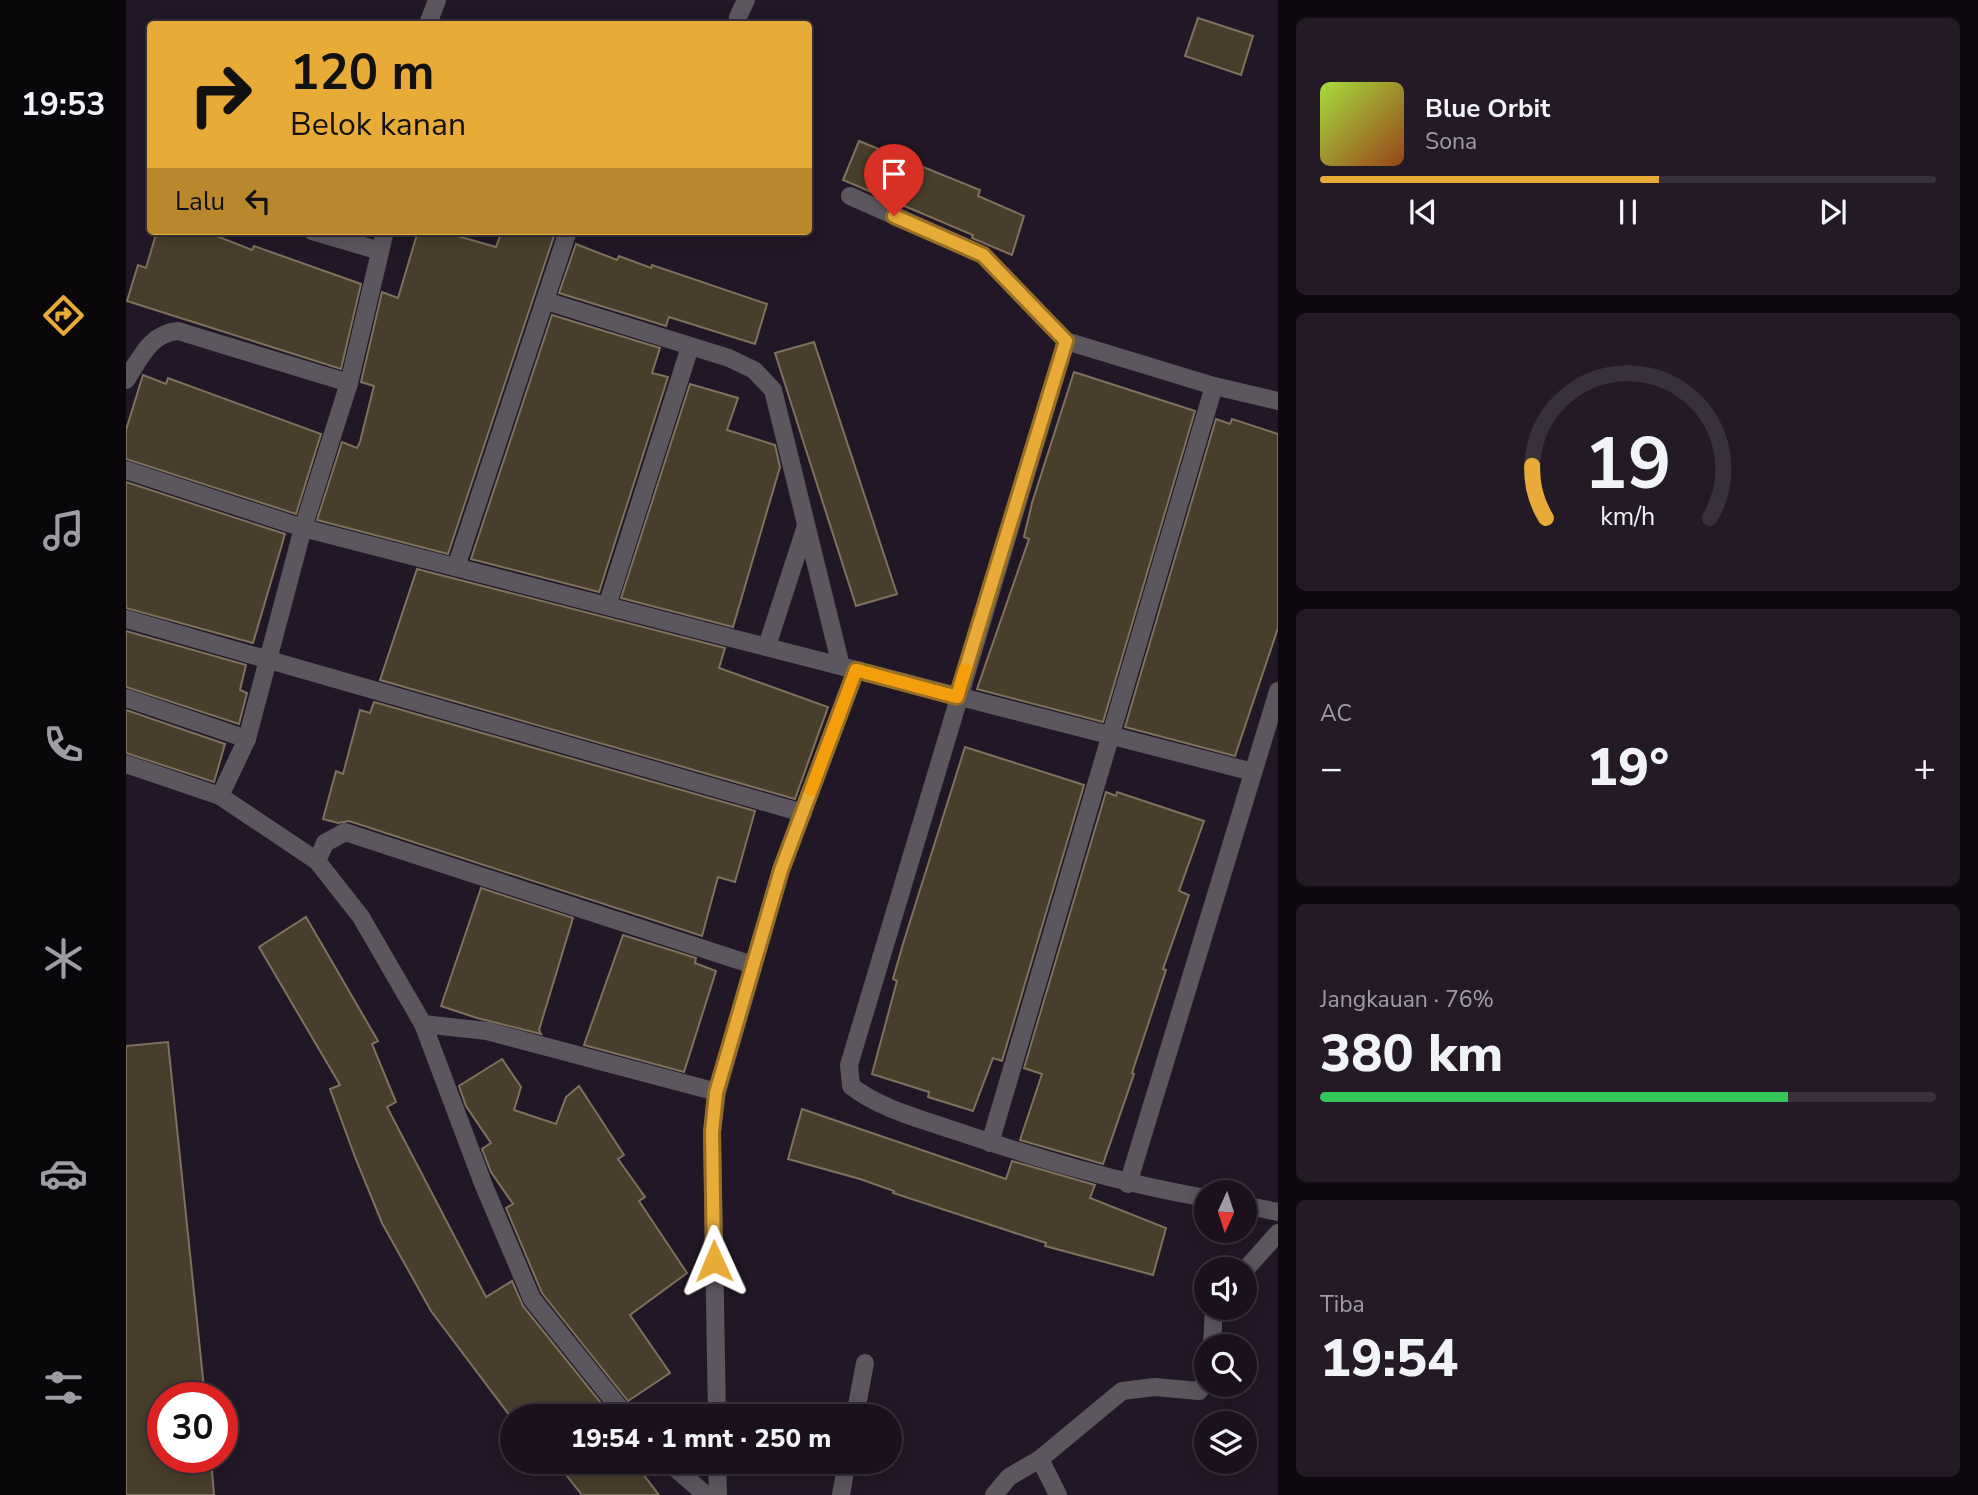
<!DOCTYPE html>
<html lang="id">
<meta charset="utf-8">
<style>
body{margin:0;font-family:"Nunito Sans",sans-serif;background:#231a25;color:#f1f3f6;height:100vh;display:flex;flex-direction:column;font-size:26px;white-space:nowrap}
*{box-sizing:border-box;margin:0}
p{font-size:23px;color:#9f9da3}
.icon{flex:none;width:38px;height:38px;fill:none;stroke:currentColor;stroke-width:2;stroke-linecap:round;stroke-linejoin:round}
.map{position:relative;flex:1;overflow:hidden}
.details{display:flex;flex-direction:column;gap:18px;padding:18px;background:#0e090f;width:700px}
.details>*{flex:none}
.hud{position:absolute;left:21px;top:21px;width:665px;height:214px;border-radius:7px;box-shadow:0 4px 18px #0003,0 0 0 2px #38313b;background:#e8ab37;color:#111;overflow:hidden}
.needle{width:46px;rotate:183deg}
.buttons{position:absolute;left:1068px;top:1180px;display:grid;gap:14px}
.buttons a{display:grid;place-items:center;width:63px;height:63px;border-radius:50%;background:#1a111c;box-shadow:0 4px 18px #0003,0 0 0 2px #38313b;font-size:35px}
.speed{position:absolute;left:21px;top:1382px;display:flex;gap:14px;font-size:35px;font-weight:700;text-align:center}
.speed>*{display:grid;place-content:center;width:91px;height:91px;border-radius:50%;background:#1a111c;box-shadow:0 4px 18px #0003,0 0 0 2px #38313b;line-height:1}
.speed .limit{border:10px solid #d22;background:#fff;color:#111}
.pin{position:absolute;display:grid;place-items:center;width:60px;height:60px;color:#fff;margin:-72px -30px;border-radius:50% 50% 50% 0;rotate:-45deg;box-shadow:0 0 7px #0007}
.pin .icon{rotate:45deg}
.me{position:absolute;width:77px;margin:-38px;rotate:359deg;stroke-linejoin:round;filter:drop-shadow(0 0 5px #0008)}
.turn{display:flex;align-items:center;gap:24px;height:147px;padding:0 28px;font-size:32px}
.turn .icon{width:91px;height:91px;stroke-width:2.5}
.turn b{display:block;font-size:49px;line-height:60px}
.then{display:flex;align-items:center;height:66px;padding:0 28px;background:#0003;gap:14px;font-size:26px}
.big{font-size:52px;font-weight:800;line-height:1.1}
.details .widget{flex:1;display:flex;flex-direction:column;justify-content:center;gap:10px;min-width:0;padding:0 24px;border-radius:10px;background:#231a25}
.details .dial{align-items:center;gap:0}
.dial svg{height:182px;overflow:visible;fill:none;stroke:#38313b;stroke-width:7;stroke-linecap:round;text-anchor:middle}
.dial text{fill:#f1f3f6;stroke:none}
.song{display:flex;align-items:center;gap:21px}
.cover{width:84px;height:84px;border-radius:10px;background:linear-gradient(135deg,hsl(80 70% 55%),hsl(20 70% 35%))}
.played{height:7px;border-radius:4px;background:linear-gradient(90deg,#e8ab37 55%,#38313b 55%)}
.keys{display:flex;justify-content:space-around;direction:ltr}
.heat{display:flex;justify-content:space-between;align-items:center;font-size:38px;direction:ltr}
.charge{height:10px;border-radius:5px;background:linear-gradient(90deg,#34c759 76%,#38313b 0)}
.trip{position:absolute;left:374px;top:1404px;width:402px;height:70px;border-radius:35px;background:#1a111c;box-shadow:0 4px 18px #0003,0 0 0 2px #38313b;font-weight:800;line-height:70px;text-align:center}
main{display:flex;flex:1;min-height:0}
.dock{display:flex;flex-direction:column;width:126px;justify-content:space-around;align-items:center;background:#0a070b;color:#9f9da3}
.dock .icon{width:49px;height:49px}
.dock .active{color:#e8ab37}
.dock b{font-size:32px;color:#f1f3f6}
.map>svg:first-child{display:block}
.building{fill:#493e2b;stroke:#7e715d;stroke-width:2}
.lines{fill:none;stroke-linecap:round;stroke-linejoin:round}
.minor{stroke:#5c565e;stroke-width:18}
.route-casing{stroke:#976f24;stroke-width:18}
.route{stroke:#e8ab37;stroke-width:12}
.slow{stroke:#f59e0b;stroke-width:12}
</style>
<main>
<nav class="dock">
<b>19:53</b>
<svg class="icon active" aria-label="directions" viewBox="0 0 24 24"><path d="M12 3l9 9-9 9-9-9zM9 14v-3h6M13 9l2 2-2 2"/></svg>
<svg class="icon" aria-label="music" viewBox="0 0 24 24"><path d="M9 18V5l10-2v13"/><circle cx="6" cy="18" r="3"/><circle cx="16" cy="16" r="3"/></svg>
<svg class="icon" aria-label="phone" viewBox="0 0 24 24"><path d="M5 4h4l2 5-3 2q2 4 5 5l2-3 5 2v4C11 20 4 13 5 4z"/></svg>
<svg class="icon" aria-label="climate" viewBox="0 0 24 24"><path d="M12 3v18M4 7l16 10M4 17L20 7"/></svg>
<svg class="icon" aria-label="car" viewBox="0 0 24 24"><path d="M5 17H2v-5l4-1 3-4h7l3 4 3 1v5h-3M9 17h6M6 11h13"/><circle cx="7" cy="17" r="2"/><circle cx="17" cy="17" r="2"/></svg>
<svg class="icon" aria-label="filters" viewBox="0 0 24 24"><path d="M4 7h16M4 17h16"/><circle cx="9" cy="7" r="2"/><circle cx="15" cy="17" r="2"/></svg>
</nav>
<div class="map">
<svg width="1152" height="1495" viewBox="0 0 1152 1495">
<rect width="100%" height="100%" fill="#221726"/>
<g class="building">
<path d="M 1072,18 L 1127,36 L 1115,75 L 1059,56 Z"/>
<path d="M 733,141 L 854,190 L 852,196 L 898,216 L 886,255 L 846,238 L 847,235 L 717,180 Z"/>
<path d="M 31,231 L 78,231 L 126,250 L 128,246 L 235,284 L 215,369 L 1,301 L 12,265 L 20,268 Z"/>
<path d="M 292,231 L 314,231 L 370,247 L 376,231 L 414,231 L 428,236 L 322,554 L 191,520 L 216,442 L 231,448 L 234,442 L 248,386 L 235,382 L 256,292 L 272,298 Z"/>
<path d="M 450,244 L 491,260 L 493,256 L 525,268 L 526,265 L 641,304 L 629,344 L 543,317 L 540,326 L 433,293 Z"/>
<path d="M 426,315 L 534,348 L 526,373 L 542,377 L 473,592 L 345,559 Z"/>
<path d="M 688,342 L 771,594 L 730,606 L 649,353 Z"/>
<path d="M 948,372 L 1069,411 L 977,722 L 851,689 L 903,539 L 898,537 L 906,503 Z"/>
<path d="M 17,375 L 40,384 L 42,378 L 195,434 L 170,514 L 0,459 L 0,430 Z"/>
<path d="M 564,384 L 612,398 L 601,430 L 649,445 L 654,467 L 607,627 L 495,598 Z"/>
<path d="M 1090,419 L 1104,424 L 1106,419 L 1152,434 L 1152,628 L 1109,756 L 999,727 Z"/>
<path d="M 0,482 L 159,534 L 127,643 L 0,608 Z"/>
<path d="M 291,569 L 599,648 L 593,668 L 702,707 L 669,799 L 254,680 Z"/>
<path d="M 0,631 L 120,665 L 114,690 L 121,693 L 113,724 L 0,687 Z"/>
<path d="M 248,702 L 629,811 L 609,882 L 592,877 L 576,936 L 223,821 L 212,823 L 197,819 L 210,771 L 217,774 L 234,710 L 244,713 Z"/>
<path d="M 0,710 L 99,744 L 88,782 L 0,753 Z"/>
<path d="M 839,747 L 958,785 L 876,1061 L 867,1058 L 847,1111 L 802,1097 L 803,1092 L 746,1074 L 771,981 L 767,979 L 777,944 Z"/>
<path d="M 980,792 L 990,796 L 991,792 L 1078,821 L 1053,891 L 1063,895 L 1037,969 L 1040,970 L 1006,1073 L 1008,1074 L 977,1164 L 894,1140 L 916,1074 L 898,1068 Z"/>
<path d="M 355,888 L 447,918 L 413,1030 L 415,1034 L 351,1018 L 315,1006 Z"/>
<path d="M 180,917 L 252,1041 L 246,1044 L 270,1102 L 261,1107 L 360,1297 L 386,1281 L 397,1306 L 483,1413 L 480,1416 L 384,1416 L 305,1311 L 256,1223 L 229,1157 L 204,1089 L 214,1085 L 133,947 Z"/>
<path d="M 497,935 L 570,958 L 569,963 L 590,971 L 558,1072 L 458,1045 Z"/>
<path d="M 42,1042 L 79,1398 L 37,1398 L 37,1458 L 85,1458 L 88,1495 L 0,1495 L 0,1046 Z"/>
<path d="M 376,1059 L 395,1087 L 388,1110 L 430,1124 L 440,1097 L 453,1086 L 498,1155 L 492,1159 L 519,1197 L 513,1201 L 561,1273 L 504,1315 L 544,1373 L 502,1401 L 416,1293 L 380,1208 L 387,1204 L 365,1172 L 356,1149 L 365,1143 L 340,1106 L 333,1086 Z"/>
<path d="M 676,1109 L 880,1179 L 886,1161 L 969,1185 L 964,1198 L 1040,1228 L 1027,1275 L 919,1246 L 920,1243 L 767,1193 L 768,1191 L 734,1179 L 662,1159 Z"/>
<path d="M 429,1461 L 507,1461 L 533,1495 L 456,1495 Z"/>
</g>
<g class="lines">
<g class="minor">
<path d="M 612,17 L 620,0"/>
<path d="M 302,24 L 311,0"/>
<path d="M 724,196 L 857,255 L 940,341 L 1088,386 L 1152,401"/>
<path d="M 186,231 L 254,251"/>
<path d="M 420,301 L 603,358 L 628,370 L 647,390 L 715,666"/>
<path d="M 940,341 L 723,1065 L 725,1086 C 755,1109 792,1118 827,1130 C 910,1158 993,1183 1080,1198"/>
<path d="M 0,380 C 14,359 24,333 52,331 L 223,383"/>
<path d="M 0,470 L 177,528 L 1127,772"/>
<path d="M 330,567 L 442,231"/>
<path d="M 481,606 L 564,347"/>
<path d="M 0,619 L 677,813"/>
<path d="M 641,646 L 680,526"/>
<path d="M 0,698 L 121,739"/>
<path d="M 0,764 L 94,796 L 191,861 L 235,917 L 297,1024 L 358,1186 L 406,1299 L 500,1416"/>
<path d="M 94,796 L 121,739 L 177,528 L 223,383 L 259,231"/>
<path d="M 191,861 L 199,843 L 219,832 L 627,965"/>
<path d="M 297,1024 L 361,1031 L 591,1092"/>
<path d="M 864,1143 L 1088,386"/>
<path d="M 1002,1184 L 1152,691"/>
<path d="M 1118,1205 L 1152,1212"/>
<path d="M 1118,1271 L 1152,1233"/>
<path d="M 1086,1346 L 1088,1307"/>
<path d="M 591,1416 L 586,1132 L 591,1092 L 655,870 L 730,670"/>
<path d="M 729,1416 L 739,1363"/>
<path d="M 914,1459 L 996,1391 L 1029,1387 L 1073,1391 L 1080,1381"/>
<path d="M 541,1461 L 580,1495"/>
<path d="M 591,1461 L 592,1495"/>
<path d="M 715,1495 L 721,1461"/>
<path d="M 868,1495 L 883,1477 L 914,1459 L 932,1495"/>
</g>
</g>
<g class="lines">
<defs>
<path id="route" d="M 588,1261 L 586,1132 L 590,1093 L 655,870 L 730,670 L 831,697 L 940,341 L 857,255 L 768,216"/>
</defs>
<use href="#route" class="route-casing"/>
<use href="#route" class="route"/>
<path class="slow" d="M 685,790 L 730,670 L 831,697 L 839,669"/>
</g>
</svg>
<div class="buttons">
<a><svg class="needle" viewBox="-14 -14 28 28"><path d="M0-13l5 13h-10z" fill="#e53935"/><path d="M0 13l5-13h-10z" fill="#9f9da3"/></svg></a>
<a><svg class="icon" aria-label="sound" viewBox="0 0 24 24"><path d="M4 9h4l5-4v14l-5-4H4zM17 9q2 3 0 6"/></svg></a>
<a><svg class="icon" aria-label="search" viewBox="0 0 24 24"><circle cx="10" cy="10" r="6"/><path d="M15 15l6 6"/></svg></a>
<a><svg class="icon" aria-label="layers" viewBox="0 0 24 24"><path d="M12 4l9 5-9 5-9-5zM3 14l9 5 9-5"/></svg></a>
</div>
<div class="speed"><div class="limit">30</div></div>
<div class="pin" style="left:768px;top:216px;background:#d93025"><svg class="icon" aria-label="arrive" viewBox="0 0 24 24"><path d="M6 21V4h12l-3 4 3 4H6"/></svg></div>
<svg class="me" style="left:588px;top:1261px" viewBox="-20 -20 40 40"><path d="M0-17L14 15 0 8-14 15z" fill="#e8ab37" stroke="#fff" stroke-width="4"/></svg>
<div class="trip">19:54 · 1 mnt · 250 m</div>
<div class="hud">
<div class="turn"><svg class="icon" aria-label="right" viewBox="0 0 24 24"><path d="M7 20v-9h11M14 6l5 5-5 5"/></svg><div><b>120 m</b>Belok kanan</div></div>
<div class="then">Lalu<svg class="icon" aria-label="left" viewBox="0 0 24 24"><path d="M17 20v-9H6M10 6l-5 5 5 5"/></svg></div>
</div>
</div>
<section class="details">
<div class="widget">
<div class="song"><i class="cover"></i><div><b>Blue Orbit</b><p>Sona</p></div></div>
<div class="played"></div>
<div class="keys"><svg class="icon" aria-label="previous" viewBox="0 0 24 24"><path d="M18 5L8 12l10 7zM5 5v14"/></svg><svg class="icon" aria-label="pause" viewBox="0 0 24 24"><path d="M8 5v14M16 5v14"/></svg><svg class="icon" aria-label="next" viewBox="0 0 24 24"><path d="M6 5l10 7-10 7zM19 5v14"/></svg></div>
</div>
<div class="widget dial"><svg viewBox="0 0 100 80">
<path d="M14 69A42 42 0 1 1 86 69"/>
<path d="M14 69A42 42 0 0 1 8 46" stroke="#e8ab37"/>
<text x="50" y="56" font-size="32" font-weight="700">19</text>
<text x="50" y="72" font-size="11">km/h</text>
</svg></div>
<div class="widget"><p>AC</p>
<div class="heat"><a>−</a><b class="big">19°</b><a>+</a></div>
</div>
<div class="widget"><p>Jangkauan · 76%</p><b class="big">380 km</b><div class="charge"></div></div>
<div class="widget"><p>Tiba</p><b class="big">19:54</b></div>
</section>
</main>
